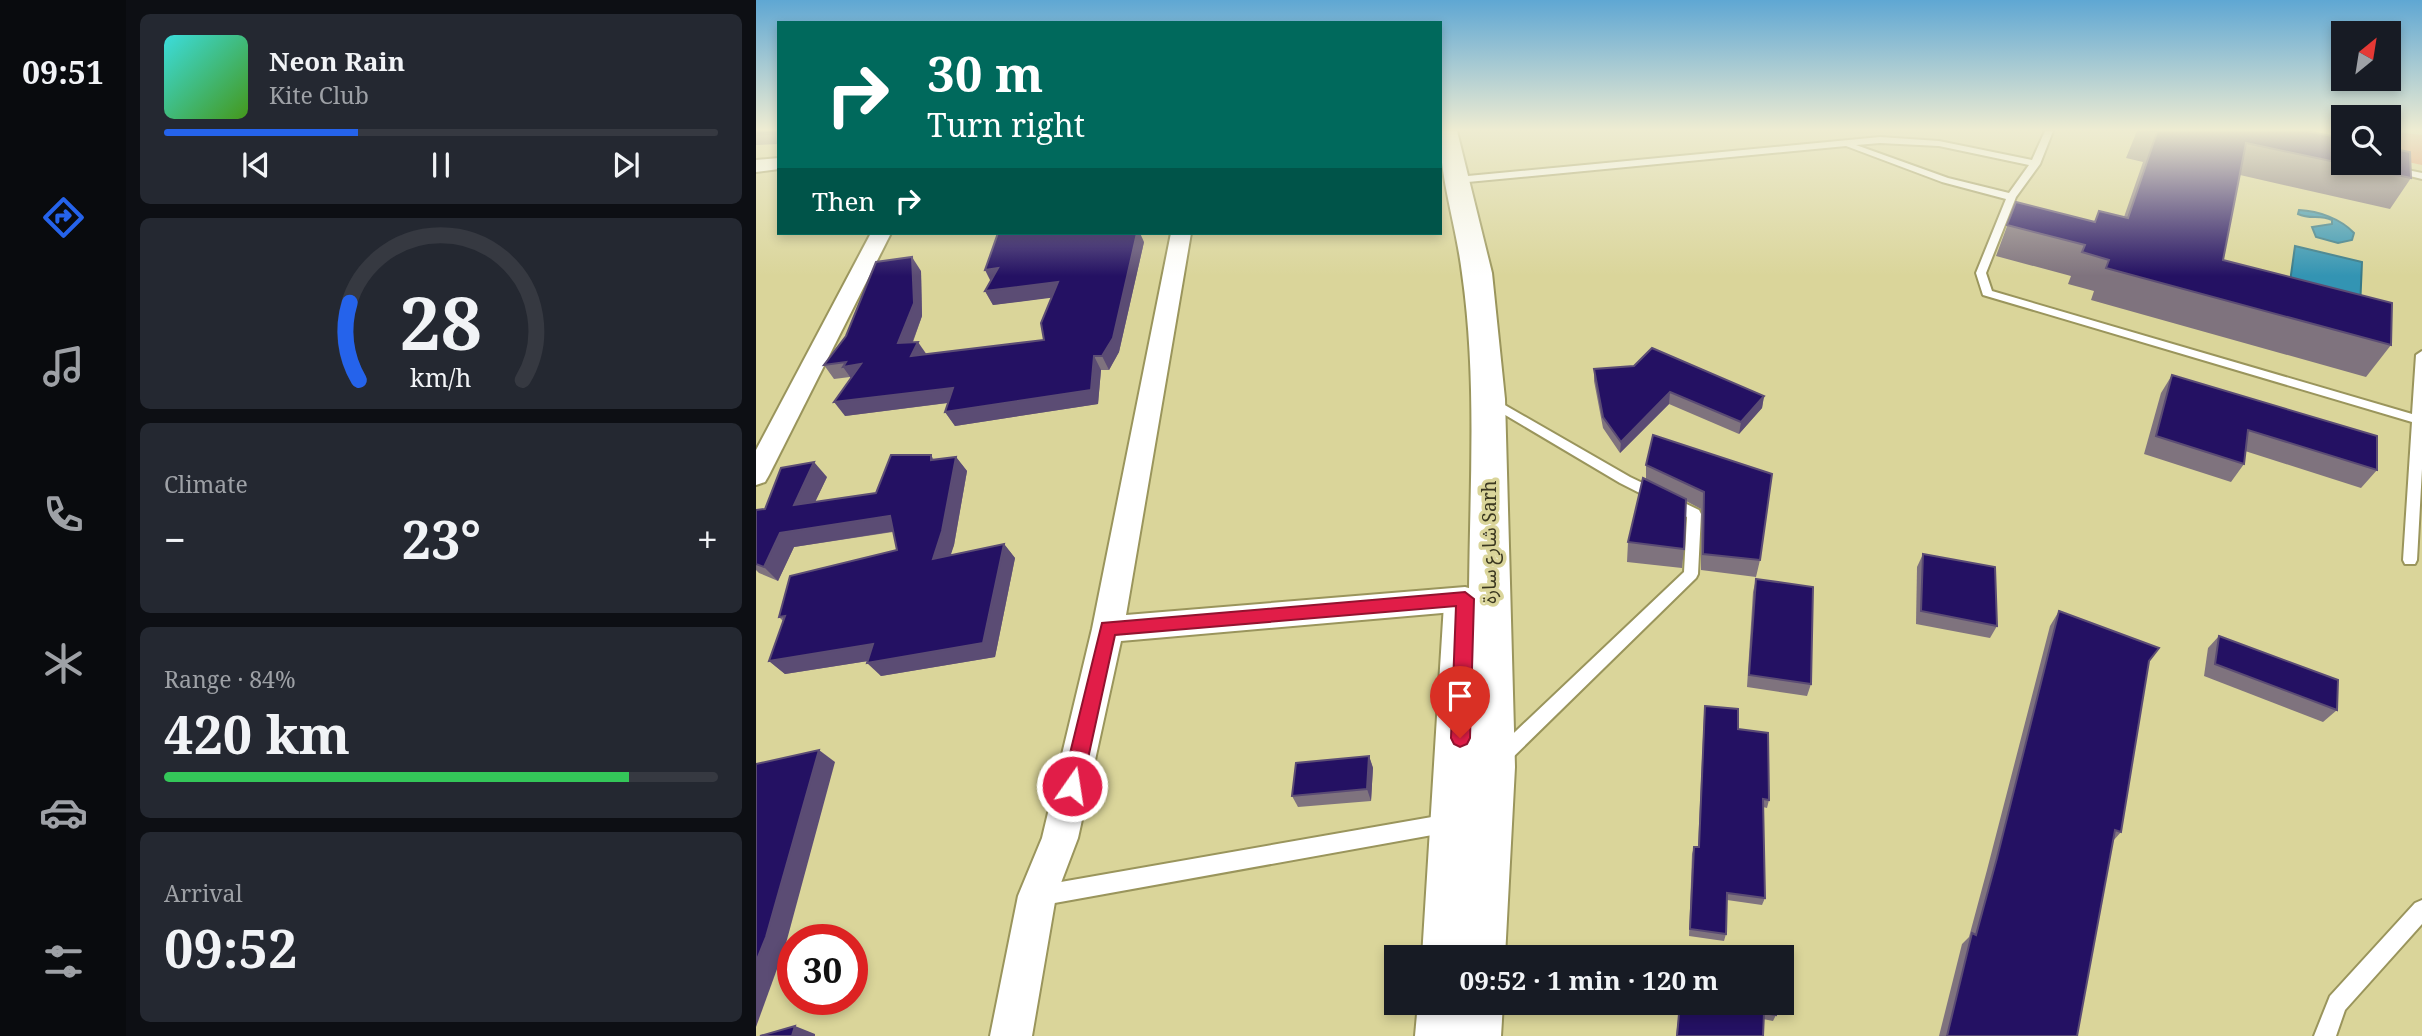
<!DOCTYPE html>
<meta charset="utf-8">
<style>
body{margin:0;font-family:"Noto Serif","Noto Sans Arabic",serif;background:#242831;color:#f1f3f6;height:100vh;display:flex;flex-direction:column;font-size:26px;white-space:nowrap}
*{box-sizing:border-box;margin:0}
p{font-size:23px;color:#9ea1a6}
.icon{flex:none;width:38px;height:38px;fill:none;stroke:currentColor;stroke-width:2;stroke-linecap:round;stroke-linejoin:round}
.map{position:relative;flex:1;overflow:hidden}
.sheet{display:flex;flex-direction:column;gap:14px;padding:14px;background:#0d0f14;width:630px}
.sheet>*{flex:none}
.banner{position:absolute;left:21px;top:21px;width:665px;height:214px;border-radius:0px;box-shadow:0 4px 10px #0003;background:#00695c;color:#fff;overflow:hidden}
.needle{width:46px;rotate:30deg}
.tools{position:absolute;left:1575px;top:21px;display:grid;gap:14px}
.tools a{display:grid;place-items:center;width:70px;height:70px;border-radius:0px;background:#171b24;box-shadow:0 4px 10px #0003;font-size:35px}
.speed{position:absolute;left:21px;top:924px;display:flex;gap:14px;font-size:35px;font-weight:700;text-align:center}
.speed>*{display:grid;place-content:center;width:91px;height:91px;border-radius:50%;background:#171b24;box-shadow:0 4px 10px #0003;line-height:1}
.speed .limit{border:10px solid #d22;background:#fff;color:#111}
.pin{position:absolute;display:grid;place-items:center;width:60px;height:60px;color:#fff;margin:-72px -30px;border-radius:50% 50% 50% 0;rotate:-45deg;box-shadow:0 0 7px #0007}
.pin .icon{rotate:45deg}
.me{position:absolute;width:77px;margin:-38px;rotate:13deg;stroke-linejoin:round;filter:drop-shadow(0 0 5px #0008)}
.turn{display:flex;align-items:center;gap:24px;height:147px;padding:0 35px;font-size:32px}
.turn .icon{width:91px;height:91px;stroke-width:2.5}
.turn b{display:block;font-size:49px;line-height:60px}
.then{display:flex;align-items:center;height:66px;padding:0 35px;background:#0003;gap:14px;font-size:26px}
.big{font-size:52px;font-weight:700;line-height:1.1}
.sheet .card{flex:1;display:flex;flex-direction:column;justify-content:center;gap:10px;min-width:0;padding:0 24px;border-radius:10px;background:#242831}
.sheet .dial{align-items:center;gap:0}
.dial svg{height:182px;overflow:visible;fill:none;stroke:#363941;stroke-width:7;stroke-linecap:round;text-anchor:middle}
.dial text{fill:#f1f3f6;stroke:none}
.song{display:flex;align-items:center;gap:21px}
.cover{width:84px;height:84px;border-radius:10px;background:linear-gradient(135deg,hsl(180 70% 55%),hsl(100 70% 35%))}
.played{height:7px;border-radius:4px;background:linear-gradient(90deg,#2563eb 35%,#363941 35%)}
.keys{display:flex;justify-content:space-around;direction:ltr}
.heat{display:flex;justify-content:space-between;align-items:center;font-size:38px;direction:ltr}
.charge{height:10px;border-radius:5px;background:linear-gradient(90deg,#34c759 84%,#363941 0)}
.trip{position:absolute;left:628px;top:945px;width:410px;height:70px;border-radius:0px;background:#171b24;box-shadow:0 4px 10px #0003;font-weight:700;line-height:70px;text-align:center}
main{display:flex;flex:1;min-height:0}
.dock{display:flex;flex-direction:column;width:126px;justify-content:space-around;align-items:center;background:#090b0e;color:#9ea1a6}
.dock .icon{width:49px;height:49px}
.dock .current{color:#2563eb}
.dock b{font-size:32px;color:#f1f3f6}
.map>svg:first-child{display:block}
.green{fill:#e58b64}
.water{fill:#3394b3;stroke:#357887;stroke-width:2}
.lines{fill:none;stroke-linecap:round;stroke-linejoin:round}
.lane-casing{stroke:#9a955c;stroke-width:4}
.street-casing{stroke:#9a955c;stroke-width:4}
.highway-casing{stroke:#9a955c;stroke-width:4}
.lane{fill:#fff;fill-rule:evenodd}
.street{fill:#fff;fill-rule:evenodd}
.highway{fill:#fff;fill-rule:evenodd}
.wall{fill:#7f737e}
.shaded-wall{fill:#5b4c74}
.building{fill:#241163;stroke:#5b4c74;stroke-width:2}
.route{fill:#e11d48;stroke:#92132f;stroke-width:2}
.labels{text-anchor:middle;stroke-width:7;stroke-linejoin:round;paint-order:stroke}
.street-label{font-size:19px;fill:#3a3720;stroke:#dad59a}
</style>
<main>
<nav class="dock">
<b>09:51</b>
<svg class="icon current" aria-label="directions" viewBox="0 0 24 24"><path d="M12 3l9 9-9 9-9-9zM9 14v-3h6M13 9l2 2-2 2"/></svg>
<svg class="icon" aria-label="music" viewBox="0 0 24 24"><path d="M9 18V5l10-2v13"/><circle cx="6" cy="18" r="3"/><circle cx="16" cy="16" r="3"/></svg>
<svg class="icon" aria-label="phone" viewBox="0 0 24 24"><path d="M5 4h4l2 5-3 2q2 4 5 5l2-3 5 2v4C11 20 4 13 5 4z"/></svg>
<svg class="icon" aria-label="climate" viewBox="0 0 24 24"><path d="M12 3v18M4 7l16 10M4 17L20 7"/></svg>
<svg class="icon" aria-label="car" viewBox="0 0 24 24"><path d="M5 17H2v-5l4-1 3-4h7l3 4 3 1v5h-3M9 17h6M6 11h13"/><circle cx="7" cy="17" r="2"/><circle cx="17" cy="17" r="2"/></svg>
<svg class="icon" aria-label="filters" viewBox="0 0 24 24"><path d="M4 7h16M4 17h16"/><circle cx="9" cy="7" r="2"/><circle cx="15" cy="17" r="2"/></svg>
</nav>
<section class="sheet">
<div class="card">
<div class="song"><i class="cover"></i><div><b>Neon Rain</b><p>Kite Club</p></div></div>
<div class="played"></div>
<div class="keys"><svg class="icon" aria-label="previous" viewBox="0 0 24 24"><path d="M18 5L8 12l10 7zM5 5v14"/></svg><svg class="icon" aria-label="pause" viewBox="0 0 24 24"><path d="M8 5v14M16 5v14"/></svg><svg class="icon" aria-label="next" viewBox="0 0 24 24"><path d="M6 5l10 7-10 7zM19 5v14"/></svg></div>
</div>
<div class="card dial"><svg viewBox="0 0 100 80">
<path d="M14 69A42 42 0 1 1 86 69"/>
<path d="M14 69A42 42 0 0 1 10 35" stroke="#2563eb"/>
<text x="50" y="56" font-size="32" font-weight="700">28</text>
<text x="50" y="72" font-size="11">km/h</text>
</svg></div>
<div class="card"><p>Climate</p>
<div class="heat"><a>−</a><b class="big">23°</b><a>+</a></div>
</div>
<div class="card"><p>Range · 84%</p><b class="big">420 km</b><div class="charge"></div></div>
<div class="card"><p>Arrival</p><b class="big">09:52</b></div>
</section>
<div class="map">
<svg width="1666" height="1036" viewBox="0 0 1666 1036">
<rect width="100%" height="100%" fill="#dad59a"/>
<path class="green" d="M 1633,131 L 1666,135 L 1666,165 L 1633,158 Z"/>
<g class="water">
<path d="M 1543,210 C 1563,211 1585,219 1598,233 L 1596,240 L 1582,243 L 1560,237 L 1556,227 L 1576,224 L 1576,220 C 1564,214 1554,220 1542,214 Z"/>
<path d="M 1539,246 L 1606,262 L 1604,308 L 1533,289 Z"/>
</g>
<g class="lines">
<defs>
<g id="lane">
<path d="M 1289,131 L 1297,131 L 1284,164 L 1260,197 L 1230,273 L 1236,291 L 1656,414 L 1660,355 L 1666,351 L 1666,469 L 1661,560 L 1659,564 L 1649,564 L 1647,560 L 1656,422 L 1227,295 L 1220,273 L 1250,199 L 1186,182 L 1090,146 L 701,183 L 696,180 L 701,177 L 1124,137 L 1183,141 L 1276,160 ZM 1124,143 L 1183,146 L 1273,165 L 1253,193 L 1192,178 L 1100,145 Z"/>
<path d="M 1601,163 L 1618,163 L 1666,173 L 1666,179 Z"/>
<path d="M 733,396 L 874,477 L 943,510 L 945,514 L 942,574 L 940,578 L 752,762 L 746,764 L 740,762 L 737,756 L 740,750 L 928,572 L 931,517 L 864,483 L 729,403 L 727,400 L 729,397 Z"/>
<path d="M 693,814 L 699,817 L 702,823 L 699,829 L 693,832 L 282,906 L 275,903 L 272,896 L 275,889 L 282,886 Z"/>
<path d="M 1666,900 L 1666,924 L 1589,1010 L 1580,1036 L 1558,1036 L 1574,996 L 1659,903 Z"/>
</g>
<g id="street">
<path d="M 23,158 L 23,169 L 0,172 L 0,160 Z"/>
<path d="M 115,233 L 135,233 L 13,475 L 9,482 L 0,485 L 0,450 Z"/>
<path d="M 415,233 L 435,233 L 370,615 L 709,587 L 720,590 L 724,599 L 720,608 L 709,611 L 365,641 L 322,838 L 300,896 L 276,1036 L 234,1036 L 262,896 L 286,838 L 336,629 Z"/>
</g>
<g id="highway">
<path d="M 684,131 L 701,131 L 736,273 L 749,399 L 759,767 L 749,957 L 666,957 L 688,604 L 694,592 L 713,589 C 714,484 721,377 706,273 C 700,224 684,180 684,131 Z"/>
<path d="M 662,1003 L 747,1003 L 745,1036 L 659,1036 Z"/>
</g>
</defs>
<use href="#lane" class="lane-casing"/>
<use href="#street" class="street-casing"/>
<use href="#highway" class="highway-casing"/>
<use href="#lane" class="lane"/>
<use href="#street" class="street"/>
<use href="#highway" class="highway"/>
</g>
<g class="wall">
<path d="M 0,131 L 23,131 L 23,144 L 0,145 Z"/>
<path d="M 1381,131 L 1550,131 L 1655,178 L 1634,209 L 1484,175 L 1467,260 L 1635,345 L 1610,377 L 1335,300 L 1338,291 L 1312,284 L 1315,276 L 1240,256 L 1260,202 L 1338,222 L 1368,217 L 1387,162 L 1370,158 Z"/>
<path d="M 388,242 L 363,352 L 353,370 L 345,370 L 342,404 L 199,426 L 189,412 L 192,403 L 89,416 L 95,378 L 94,377 L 78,379 L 68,365 L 165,271 L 166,316 L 157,342 L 170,354 L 288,340 L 296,297 L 237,305 L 229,291 Z"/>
<path d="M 838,369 L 1008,396 L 1006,408 L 983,434 L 913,404 L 864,453 L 847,428 L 838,381 Z"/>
<path d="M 1416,375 L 1621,470 L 1605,488 L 1489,451 L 1488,464 L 1475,482 L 1388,454 L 1405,393 Z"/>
<path d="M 175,455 L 178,460 L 200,457 L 211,471 L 198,545 L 194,555 L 248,544 L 259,558 L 239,657 L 125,676 L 112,661 L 29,674 L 13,661 L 27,621 L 23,617 L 141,550 L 137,532 L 38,547 L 22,581 L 3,573 L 0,570 L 0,510 L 9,509 L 71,477 L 59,502 L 120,493 Z"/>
<path d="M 890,465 L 1016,474 L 1004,560 L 1000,577 L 945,570 L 945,509 L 930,501 L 928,549 L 926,568 L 871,562 L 872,542 L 890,479 Z"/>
<path d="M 1167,554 L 1241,626 L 1234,638 L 1160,624 L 1161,567 Z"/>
<path d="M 1000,579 L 1055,684 L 1051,696 L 991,687 L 997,592 Z"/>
<path d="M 1303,611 L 1393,661 L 1365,832 L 1357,841 L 1321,1036 L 1183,1036 L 1206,944 L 1213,937 L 1231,870 L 1294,626 Z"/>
<path d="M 1463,636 L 1581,710 L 1567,722 L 1448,676 L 1452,648 Z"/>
<path d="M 949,706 L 982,729 L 1013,800 L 1011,808 L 1007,807 L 1009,898 L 1006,905 L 971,900 L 970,934 L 968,941 L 933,936 L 936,854 L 938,847 L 942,847 L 948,715 Z"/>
<path d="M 613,756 L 617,768 L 615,801 L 542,807 L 536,796 Z"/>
<path d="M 924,1003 L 1020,1015 L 1017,1021 L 1007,1019 L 1007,1036 L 920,1036 Z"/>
</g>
<g class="shaded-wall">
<path d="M 381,233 L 384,233 L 388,242 L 363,352 L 353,370 L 346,356 Z"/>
<path d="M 156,257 L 165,271 L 166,316 L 151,357 L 142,343 Z"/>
<path d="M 242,268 L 236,284 L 229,270 Z"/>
<path d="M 302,282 L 309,296 L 237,305 L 229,291 Z"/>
<path d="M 162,342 L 171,355 L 155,356 Z"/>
<path d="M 338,356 L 345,370 L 342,404 L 199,426 L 189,412 Z"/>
<path d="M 105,364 L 97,381 L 87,367 Z"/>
<path d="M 197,388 L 206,401 L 89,416 L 78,402 Z"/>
<path d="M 914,392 L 913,404 L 864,453 L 865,442 Z"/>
<path d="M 1008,396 L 1006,408 L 983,434 L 985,422 Z"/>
<path d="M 200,457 L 211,471 L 198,545 L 189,573 L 177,559 Z"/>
<path d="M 58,462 L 71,477 L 51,519 L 38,505 Z"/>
<path d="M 134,516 L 146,530 L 38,547 L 22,581 L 8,567 L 24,533 Z"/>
<path d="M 248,544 L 259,558 L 239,657 L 125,676 L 111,663 Z"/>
<path d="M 117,644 L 131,658 L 29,674 L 13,661 Z"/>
<path d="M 63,750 L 79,762 L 29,947 L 0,1027 L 0,962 Z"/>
<path d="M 613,756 L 617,768 L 615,801 L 611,789 Z"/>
<path d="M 39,1026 L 59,1034 L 59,1036 L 36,1036 Z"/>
</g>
<g class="building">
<path d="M 0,131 L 23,131 L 23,133 L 0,135 Z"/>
<path d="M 1394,131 L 1550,131 L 1587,138 L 1587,163 L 1633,163 L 1633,148 L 1654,152 L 1655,178 L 1490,143 L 1467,260 L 1636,303 L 1635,345 L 1350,268 L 1353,260 L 1326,252 L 1329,245 L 1251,225 L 1260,202 L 1339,222 L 1343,211 L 1372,218 L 1401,132 Z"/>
<path d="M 242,233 L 381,233 L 357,338 L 346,356 L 338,356 L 335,390 L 189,412 L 197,388 L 78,402 L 105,364 L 87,367 L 90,362 L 68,365 L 90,336 L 120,262 L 156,257 L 158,303 L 142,343 L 162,342 L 155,356 L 288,340 L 285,323 L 302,282 L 229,291 L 242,268 L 229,270 Z"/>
<path d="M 896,348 L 1008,396 L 985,422 L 914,392 L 865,442 L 847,417 L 838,369 L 878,366 Z"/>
<path d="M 1416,375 L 1621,436 L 1621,470 L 1492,430 L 1488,464 L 1400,436 Z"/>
<path d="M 897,435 L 1016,474 L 1004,560 L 947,554 L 948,492 L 890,465 Z"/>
<path d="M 135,455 L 175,455 L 175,460 L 200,457 L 186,531 L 177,559 L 248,544 L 227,643 L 111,663 L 117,644 L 13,661 L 29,616 L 23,617 L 34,576 L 141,550 L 134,516 L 24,533 L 8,567 L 0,564 L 0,510 L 9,509 L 25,468 L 58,462 L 38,505 L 120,493 Z"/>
<path d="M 887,478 L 930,499 L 928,549 L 872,542 Z"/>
<path d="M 1167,554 L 1239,567 L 1241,626 L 1165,611 Z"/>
<path d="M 1000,579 L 1057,587 L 1055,684 L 993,675 Z"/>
<path d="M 1303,611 L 1403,648 L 1393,661 L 1365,832 L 1359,830 L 1321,1036 L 1191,1036 L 1216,933 L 1220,935 L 1241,858 Z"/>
<path d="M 1463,636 L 1582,680 L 1581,710 L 1459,664 Z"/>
<path d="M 949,706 L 982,709 L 982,729 L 1012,733 L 1013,800 L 1007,799 L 1009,898 L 971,893 L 970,934 L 934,929 L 938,847 L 943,847 Z"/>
<path d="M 63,750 L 10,937 L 0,962 L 0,764 Z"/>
<path d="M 613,756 L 611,789 L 536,796 L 540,763 Z"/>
<path d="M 924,1003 L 1020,1003 L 1020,1015 L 1008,1013 L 1007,1036 L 921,1036 Z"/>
<path d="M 39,1026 L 36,1036 L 4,1036 Z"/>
</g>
<linearGradient id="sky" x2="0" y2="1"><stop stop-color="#5fa7d3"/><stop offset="0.47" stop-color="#eeecd2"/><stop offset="1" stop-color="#eeecd2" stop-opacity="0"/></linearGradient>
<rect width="1666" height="276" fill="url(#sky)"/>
<path class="route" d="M 709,592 L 718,599 L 714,738 L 711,744 L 704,747 L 698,744 L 695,738 L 700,606 L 359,635 L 326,786 L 323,792 L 316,795 L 309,792 L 306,786 L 346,623 Z"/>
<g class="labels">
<g class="street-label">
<text transform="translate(733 542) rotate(-90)" y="7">شارع سارة Sarh</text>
</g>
</g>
</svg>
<div class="tools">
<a><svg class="needle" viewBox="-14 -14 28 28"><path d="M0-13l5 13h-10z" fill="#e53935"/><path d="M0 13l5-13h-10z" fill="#9ea1a6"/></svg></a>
<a><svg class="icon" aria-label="search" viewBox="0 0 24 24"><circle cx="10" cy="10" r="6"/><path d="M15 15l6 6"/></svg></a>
</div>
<div class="speed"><div class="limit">30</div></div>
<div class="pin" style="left:704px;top:738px;background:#d93025"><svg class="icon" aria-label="arrive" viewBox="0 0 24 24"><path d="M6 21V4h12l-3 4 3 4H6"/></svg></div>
<svg class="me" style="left:316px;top:786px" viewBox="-20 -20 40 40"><circle r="17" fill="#e11d48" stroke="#fff" stroke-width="3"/><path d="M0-11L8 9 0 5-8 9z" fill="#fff"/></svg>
<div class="trip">09:52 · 1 min · 120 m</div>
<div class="banner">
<div class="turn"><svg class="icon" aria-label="right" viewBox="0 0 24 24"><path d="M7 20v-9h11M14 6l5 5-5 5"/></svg><div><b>30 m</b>Turn right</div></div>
<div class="then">Then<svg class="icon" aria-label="right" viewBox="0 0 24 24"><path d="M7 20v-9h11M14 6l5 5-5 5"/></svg></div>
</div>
</div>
</main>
